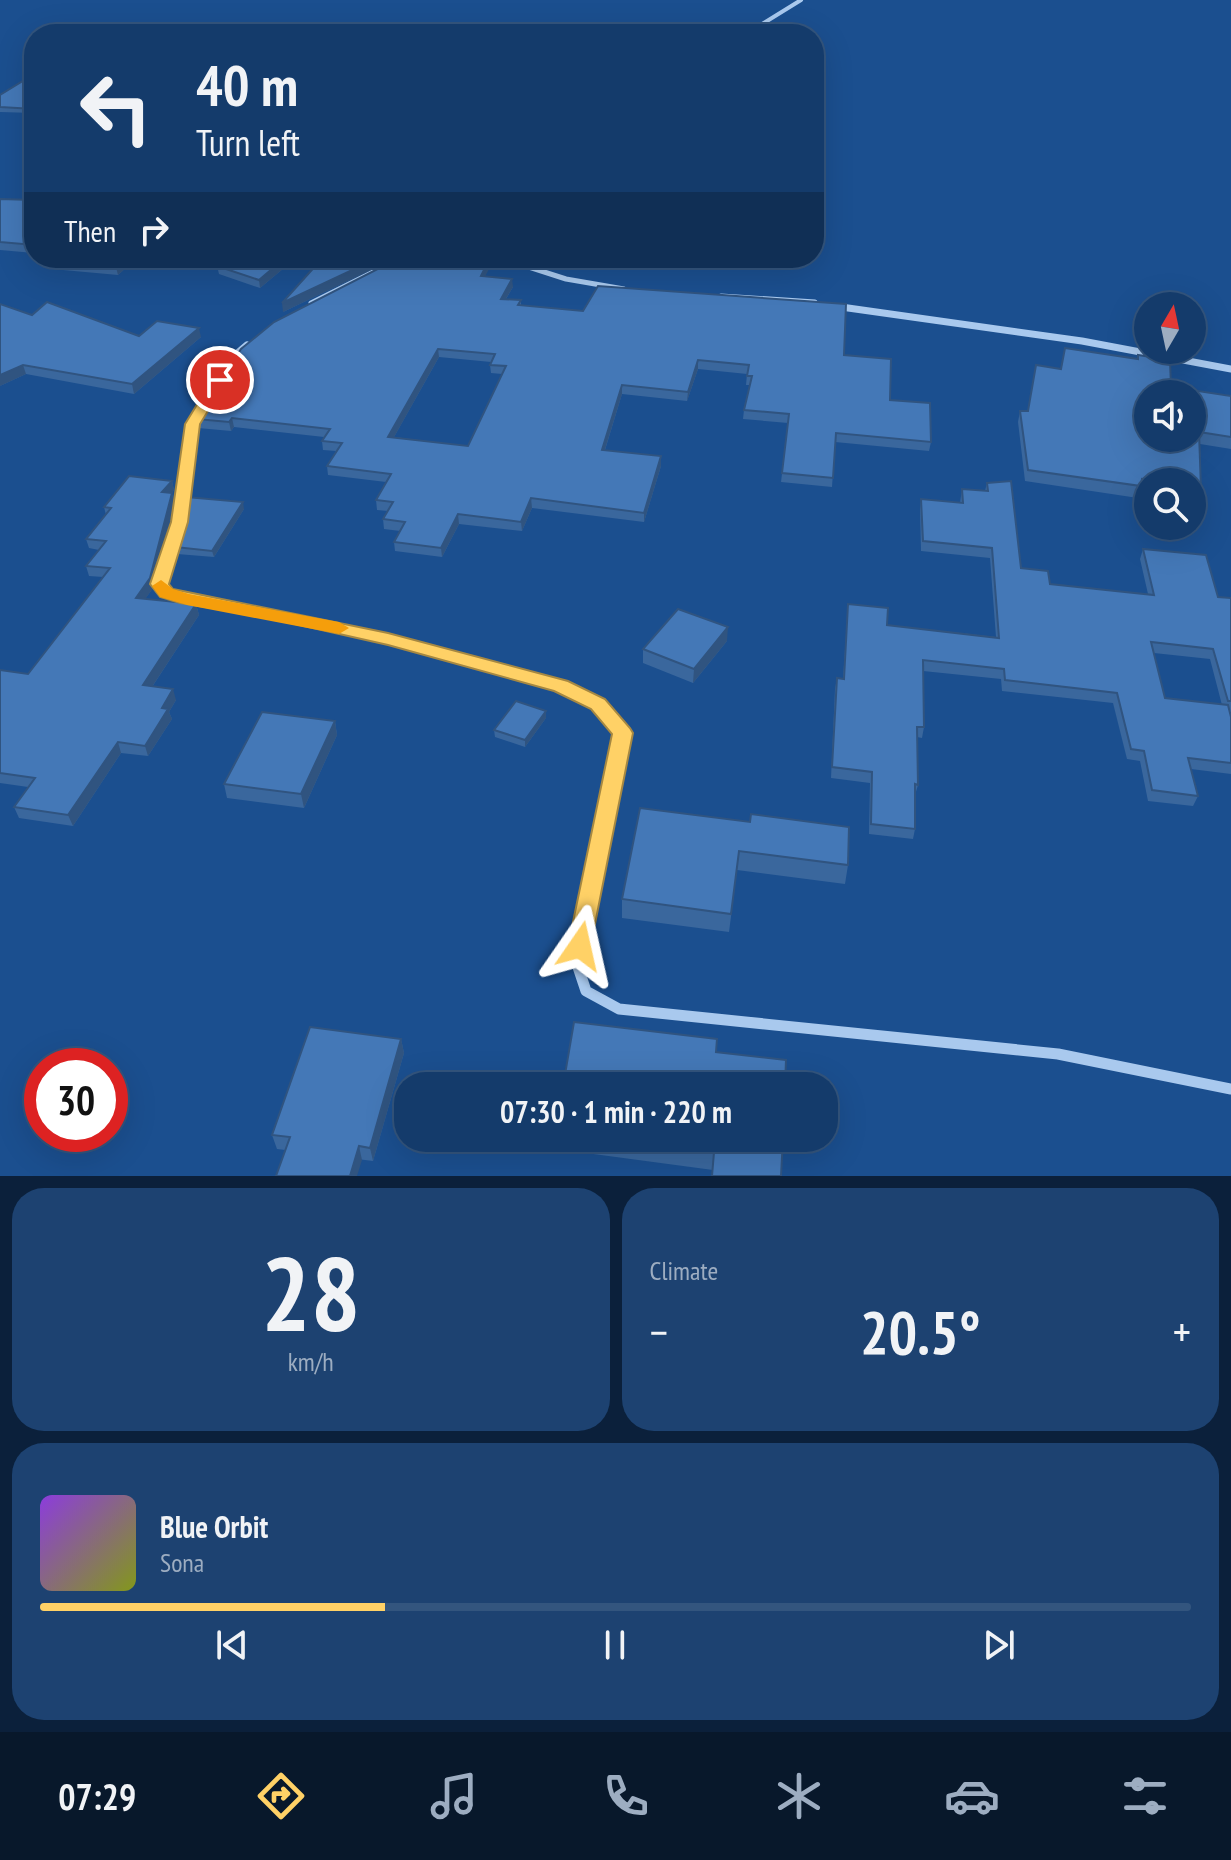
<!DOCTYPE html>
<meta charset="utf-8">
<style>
body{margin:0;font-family:"PT Sans Narrow",sans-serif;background:#1d4271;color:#f1f3f6;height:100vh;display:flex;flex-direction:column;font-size:30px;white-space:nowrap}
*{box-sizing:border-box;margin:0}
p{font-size:26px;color:#9dadc1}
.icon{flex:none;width:44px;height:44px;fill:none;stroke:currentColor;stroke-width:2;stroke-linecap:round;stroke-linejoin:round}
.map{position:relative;height:1176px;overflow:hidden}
.sheet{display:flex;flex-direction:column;gap:12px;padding:12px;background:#0b203b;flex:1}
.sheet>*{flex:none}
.guide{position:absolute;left:24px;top:24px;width:800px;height:244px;border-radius:32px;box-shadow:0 8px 32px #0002,0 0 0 2px #33557e;background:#143b6b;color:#f1f3f6;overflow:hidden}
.needle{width:52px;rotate:9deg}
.tools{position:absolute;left:1134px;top:292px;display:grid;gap:16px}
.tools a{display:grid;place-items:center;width:72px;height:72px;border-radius:50%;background:#143b6b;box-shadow:0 8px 32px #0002,0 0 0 2px #33557e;font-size:40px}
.speed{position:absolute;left:24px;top:1048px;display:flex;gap:16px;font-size:40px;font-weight:700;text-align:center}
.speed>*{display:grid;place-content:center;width:104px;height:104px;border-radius:50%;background:#143b6b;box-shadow:0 8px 32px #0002,0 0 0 2px #33557e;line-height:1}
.speed .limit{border:12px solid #d22;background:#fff;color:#111}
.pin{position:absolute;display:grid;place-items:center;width:68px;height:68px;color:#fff;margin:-34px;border:4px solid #fff;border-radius:50%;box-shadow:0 2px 8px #0007}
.me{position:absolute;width:88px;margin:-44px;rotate:11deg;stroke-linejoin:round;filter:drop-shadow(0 0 6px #0008)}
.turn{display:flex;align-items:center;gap:28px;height:168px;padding:0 40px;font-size:36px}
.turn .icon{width:104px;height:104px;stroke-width:2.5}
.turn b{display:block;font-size:56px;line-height:68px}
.then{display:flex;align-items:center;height:76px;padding:0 40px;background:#0003;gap:16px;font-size:30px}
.big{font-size:60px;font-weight:800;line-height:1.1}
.sheet .card{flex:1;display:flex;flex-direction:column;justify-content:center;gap:12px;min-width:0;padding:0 28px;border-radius:32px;background:#1d4271}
.sheet .dial{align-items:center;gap:0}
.dial b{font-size:104px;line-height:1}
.song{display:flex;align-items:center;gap:24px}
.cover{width:96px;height:96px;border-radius:12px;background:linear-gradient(135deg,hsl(270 70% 55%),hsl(70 70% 35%))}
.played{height:8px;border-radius:4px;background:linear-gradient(90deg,#ffd166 30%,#33557e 30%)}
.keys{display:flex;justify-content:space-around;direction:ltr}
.heat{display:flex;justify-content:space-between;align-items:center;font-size:44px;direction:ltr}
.sheet .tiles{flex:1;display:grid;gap:12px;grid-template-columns:1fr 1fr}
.card:last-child{grid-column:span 2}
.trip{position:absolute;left:394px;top:1072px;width:444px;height:80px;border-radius:32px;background:#143b6b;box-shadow:0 8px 32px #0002,0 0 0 2px #33557e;font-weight:800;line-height:80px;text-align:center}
.tab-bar{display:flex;height:128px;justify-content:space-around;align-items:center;background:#08182b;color:#9dadc1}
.tab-bar .icon{width:56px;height:56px}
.tab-bar .on{color:#ffd166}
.tab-bar b{font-size:36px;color:#f1f3f6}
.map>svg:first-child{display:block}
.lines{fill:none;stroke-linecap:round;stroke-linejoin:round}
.street-far4{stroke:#a9c9ee;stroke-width:4}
.street-far3{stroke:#a9c9ee;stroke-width:5}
.street-far2{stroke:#a9c9ee;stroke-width:7}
.street-far1{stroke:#a9c9ee;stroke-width:9}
.street{stroke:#a9c9ee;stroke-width:11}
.wall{fill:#3a679d;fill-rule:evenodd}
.shaded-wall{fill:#305480}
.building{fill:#4478b7;stroke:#305480;stroke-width:2;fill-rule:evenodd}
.route{fill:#ffd166;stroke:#a68842;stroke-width:2}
.slow{fill:#f59e0b}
</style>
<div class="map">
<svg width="1231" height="1176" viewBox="0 0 1231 1176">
<rect width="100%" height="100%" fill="#1b4f8f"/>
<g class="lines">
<path class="street-far4" d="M 746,34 L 801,0"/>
<g class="street-far3">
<path d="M 501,258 L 566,279 L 624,289"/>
<path d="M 721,296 L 815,302"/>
<path d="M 311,303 L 381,268"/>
<path d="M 836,306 L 855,309"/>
</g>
<g class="street-far2">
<path d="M 841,307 L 1082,341 L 1231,369"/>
<path d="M 177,530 L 192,424 L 234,356 L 247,345"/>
</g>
<path class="street-far1" d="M 178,528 L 159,584 L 167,593 L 388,639 L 561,686 L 598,704 L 622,733 L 606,814"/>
<path class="street" d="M 607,812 L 577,964 L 586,991 L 619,1009 L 1058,1054 L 1231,1089"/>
</g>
<g class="wall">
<path d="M 34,76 L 34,113 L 0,112 L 0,95 Z"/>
<path d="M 0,199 L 34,200 L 34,253 L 0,250 Z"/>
<path d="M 53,258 L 137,258 L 118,275 L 52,269 L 49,261 Z"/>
<path d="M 296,258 L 260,288 L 219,274 L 217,266 Z"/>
<path d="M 306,258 L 396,258 L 283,312 L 314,267 Z"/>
<path d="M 485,276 L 513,287 L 506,299 L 521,300 L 521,305 L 844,355 L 931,442 L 929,451 L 835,442 L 832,487 L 781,482 L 788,423 L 743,419 L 744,410 L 750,385 L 746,385 L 747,374 L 698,369 L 687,401 L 622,394 L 605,450 L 661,466 L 644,522 L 532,508 L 522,531 L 459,524 L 442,557 L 395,551 L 394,542 L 400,531 L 384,529 L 383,519 L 388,511 L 377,510 L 376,500 L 386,482 L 328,475 L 327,466 L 336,451 L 323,450 L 322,441 L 324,437 L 234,427 L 231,431 L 198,428 L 196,419 ZM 439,357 L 491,362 L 490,365 L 491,373 L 502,374 L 468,446 L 394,437 Z"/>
<path d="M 32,315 L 139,336 L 201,337 L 134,394 L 26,374 L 0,386 Z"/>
<path d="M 1138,355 L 1171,387 L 1231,396 L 1231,449 L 1200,444 L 1201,489 L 1197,501 L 1192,500 L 1192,482 L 1148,482 L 1148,492 L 1140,491 L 1138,498 L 1025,481 L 1018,422 L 1020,411 L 1027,411 L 1060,369 L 1137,359 Z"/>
<path d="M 172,481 L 174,490 L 172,493 L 174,503 L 153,588 L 145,599 L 196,604 L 199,615 L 152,687 L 176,700 L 169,712 L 172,719 L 148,756 L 121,753 L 73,826 L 19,818 L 14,807 L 28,787 L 0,783 L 0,670 L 28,674 L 103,577 L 89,576 L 86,566 L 99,550 L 89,548 L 86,539 L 106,515 L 104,507 Z"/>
<path d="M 987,483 L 1021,568 L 1050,584 L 1148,594 L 1140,559 L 1143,549 L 1218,597 L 1231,598 L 1231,712 L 1230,712 L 1231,717 L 1231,774 L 1191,769 L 1198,796 L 1193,806 L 1148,801 L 1140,761 L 1127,759 L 1113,703 L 1002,691 L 1001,679 L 923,671 L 924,727 L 922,738 L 917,737 L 918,785 L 915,795 L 915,829 L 913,839 L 869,834 L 870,783 L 831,778 L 835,689 L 837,678 L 843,679 L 848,604 L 887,625 L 996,637 L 990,558 L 921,551 L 920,509 L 921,499 L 960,503 L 962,489 L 985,491 ZM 1154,653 L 1210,659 L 1222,705 L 1165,698 Z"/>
<path d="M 244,509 L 214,557 L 177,554 L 175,547 L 184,523 Z"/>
<path d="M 727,641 L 693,683 L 643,663 L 643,649 Z"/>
<path d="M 546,718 L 525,747 L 495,737 L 494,730 Z"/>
<path d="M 335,721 L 337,735 L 304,808 L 227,798 L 224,784 Z"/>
<path d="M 640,808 L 848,865 L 845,884 L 737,870 L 729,932 L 622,918 L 622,899 Z"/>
<path d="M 401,1039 L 404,1053 L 373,1161 L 277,1149 L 272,1135 Z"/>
<path d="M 555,1138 L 783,1138 L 713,1170 L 556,1149 Z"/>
</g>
<g class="shaded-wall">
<path d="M 126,258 L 137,258 L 118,275 L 116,267 Z"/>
<path d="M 285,258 L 296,258 L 260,288 L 259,280 Z"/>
<path d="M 378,258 L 396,258 L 283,312 L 282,303 Z"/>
<path d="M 490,258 L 495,258 L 481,284 L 481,276 Z"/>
<path d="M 512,279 L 513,287 L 501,307 L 501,299 Z"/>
<path d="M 199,328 L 201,337 L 134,394 L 132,384 Z"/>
<path d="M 438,349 L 439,357 L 389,446 L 388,437 Z"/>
<path d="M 698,360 L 698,369 L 687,401 L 688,392 Z"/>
<path d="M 23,365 L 26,374 L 0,386 L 0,375 Z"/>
<path d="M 622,385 L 622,394 L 602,459 L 602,450 Z"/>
<path d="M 232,418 L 234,427 L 231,431 L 229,422 Z"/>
<path d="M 661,456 L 661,466 L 644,522 L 644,513 Z"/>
<path d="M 172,481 L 174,490 L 172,493 L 174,503 L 153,588 L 139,608 L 136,598 L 162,492 Z"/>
<path d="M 531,498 L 532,508 L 522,531 L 521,522 Z"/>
<path d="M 243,502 L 244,509 L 214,557 L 212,551 Z"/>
<path d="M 458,514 L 459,524 L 442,557 L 441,548 Z"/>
<path d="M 196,604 L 199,615 L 146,696 L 143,685 Z"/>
<path d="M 728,627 L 727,641 L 693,683 L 694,669 Z"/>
<path d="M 173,689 L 176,700 L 169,712 L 172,719 L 148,756 L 145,746 L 162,708 Z"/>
<path d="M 546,711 L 546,718 L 525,747 L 525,740 Z"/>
<path d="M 335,721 L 337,735 L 304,808 L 301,794 Z"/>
<path d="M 118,742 L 121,753 L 73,826 L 68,815 Z"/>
<path d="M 401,1039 L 404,1053 L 373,1161 L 370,1148 Z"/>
<path d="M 359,1146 L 362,1160 L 357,1176 L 350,1176 Z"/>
</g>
<g class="building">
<path d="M 31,76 L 34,76 L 34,109 L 0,107 L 0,95 Z"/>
<path d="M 0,199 L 34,200 L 34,245 L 0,242 Z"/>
<path d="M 53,258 L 126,258 L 116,267 L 49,261 Z"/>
<path d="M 234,258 L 285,258 L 259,280 L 217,266 Z"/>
<path d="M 312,258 L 378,258 L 282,303 L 318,263 Z"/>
<path d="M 399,258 L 490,258 L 481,276 L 512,279 L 501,299 L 521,300 L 518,305 L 583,311 L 598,286 L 846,304 L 844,355 L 891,359 L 890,400 L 930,403 L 931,442 L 836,433 L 833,478 L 782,473 L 789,414 L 744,410 L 752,376 L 747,376 L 749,365 L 698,360 L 688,392 L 622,385 L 602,450 L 661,456 L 644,513 L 531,498 L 521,522 L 458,514 L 441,548 L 394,542 L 405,522 L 383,519 L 393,502 L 376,500 L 391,474 L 327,466 L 342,443 L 322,441 L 330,429 L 232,418 L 229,422 L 196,419 L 241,349 L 274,322 ZM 438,349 L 495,354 L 490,365 L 506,366 L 468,446 L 388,437 Z"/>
<path d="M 47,302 L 139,336 L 157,321 L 199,328 L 132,384 L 23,365 L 0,375 L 0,304 L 32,315 Z"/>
<path d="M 1065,348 L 1138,359 L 1138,355 L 1170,360 L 1171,387 L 1231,396 L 1231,437 L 1199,432 L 1201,489 L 1192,488 L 1192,482 L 1159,482 L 1142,479 L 1141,486 L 1028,470 L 1020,411 L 1028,411 L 1036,365 L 1061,369 ZM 1148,394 L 1192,394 L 1192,438 L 1148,438 Z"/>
<path d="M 129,476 L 172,481 L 162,492 L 172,493 L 150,578 L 136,598 L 196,604 L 143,685 L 173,689 L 162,708 L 168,709 L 145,746 L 118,742 L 68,815 L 14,807 L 35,778 L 0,773 L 0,670 L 28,674 L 110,568 L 86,566 L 106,541 L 86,539 L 111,508 L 104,507 Z"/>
<path d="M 1011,481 L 1021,568 L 1048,571 L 1050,584 L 1154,595 L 1143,549 L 1206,555 L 1218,597 L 1231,598 L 1231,701 L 1228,701 L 1213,649 L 1151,642 L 1165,698 L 1228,705 L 1231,717 L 1231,763 L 1188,758 L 1198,796 L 1152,790 L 1144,751 L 1131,749 L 1117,693 L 1005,680 L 1004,669 L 923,660 L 924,727 L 917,727 L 918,785 L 915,784 L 915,829 L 871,824 L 872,772 L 832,767 L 837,678 L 844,679 L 848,604 L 888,608 L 887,625 L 999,638 L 992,548 L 923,541 L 921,499 L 963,503 L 962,489 L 988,491 L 987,483 Z"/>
<path d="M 186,497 L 243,502 L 212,551 L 175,547 L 184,523 Z"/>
<path d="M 678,609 L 728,627 L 694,669 L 643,649 Z"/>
<path d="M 516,701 L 546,711 L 525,740 L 494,730 Z"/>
<path d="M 262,712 L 335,721 L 301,794 L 224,784 Z"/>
<path d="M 640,808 L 750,822 L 751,814 L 849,827 L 848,865 L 739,851 L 731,914 L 622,899 Z"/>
<path d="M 574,1022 L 717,1039 L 716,1052 L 786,1060 L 785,1086 L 563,1086 Z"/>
<path d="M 310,1027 L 401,1039 L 370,1148 L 359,1146 L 350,1176 L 276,1176 L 290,1137 L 272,1135 Z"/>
<path d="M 604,1138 L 783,1138 L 781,1176 L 712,1176 L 714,1152 Z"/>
</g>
<path class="route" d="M 214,377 L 227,380 L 200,424 L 188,522 L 169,584 L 173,589 L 388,633 L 568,681 L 605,699 L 630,728 L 633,733 L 589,954 L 580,957 L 571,954 L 568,946 L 612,734 L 591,709 L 554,691 L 388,645 L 255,615 L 180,603 L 160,597 L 150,584 L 171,522 L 185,424 Z"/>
<path class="slow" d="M 161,580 L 173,589 L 189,594 L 339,622 L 349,628 L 339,634 L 187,605 L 160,597 L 152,586 Z"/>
</svg>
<div class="tools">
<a><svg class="needle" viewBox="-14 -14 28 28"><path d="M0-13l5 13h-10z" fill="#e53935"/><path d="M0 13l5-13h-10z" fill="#9dadc1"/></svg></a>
<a><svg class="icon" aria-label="sound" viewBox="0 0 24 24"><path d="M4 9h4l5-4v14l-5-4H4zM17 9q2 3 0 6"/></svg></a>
<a><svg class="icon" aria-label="search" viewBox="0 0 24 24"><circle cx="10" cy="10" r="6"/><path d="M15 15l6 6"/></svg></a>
</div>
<div class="speed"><div class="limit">30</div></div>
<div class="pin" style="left:220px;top:380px;background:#d93025"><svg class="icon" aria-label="arrive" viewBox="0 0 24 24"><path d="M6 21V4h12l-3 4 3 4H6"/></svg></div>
<svg class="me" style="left:580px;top:946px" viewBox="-20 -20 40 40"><path d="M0-17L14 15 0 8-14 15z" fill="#ffd166" stroke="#fff" stroke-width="4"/></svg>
<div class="trip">07:30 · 1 min · 220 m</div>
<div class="guide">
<div class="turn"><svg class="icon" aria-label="left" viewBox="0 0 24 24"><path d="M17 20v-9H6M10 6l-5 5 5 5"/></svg><div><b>40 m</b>Turn left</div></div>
<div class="then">Then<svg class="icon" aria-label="right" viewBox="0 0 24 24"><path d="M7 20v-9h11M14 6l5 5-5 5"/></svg></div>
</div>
</div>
<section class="sheet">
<div class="tiles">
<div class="card dial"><b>28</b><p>km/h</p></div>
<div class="card"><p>Climate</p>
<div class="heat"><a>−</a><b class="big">20.5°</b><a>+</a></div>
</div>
<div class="card">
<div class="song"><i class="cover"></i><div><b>Blue Orbit</b><p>Sona</p></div></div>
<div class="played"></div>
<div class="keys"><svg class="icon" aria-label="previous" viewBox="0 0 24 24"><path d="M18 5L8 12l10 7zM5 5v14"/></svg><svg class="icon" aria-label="pause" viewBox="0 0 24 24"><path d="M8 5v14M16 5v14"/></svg><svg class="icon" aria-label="next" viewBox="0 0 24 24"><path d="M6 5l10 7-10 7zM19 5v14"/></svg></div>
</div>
</div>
</section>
<nav class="tab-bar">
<b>07:29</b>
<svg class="icon on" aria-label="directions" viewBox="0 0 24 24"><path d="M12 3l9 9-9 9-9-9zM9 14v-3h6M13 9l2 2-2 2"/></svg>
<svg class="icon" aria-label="music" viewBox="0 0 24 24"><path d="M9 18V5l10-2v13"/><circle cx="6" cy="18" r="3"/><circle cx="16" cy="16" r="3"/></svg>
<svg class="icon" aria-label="phone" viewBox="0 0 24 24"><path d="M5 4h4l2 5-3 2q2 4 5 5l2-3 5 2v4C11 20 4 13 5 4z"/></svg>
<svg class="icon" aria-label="climate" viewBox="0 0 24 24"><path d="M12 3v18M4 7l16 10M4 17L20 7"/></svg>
<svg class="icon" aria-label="car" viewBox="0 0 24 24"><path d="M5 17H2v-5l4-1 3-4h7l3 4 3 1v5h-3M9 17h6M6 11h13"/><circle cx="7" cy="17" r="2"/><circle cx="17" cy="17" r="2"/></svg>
<svg class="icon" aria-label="filters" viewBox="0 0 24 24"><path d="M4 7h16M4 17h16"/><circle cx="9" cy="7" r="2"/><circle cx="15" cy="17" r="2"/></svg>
</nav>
